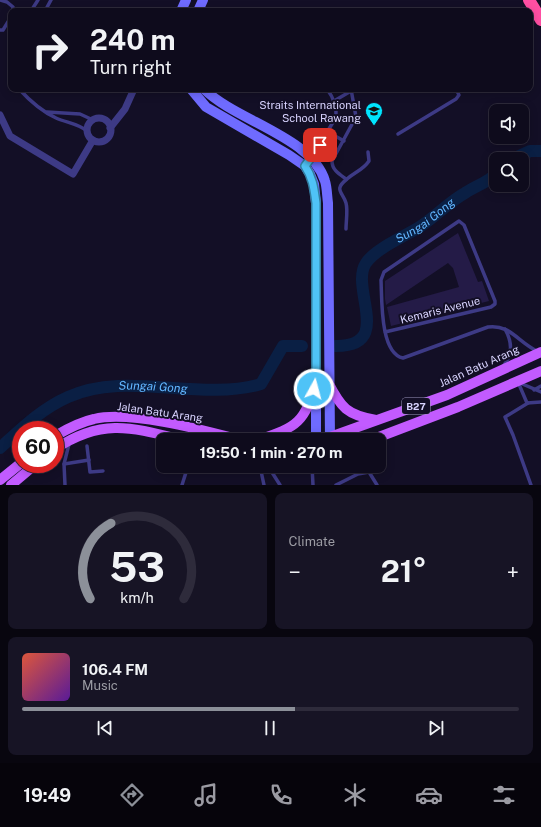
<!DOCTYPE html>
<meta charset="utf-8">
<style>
body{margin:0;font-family:"Public Sans",sans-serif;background:#171425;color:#f1f3f6;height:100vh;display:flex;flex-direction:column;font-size:15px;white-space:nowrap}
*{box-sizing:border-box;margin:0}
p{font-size:13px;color:#9b9ba3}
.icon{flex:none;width:22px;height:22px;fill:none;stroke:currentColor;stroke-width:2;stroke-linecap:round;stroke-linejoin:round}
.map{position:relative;height:485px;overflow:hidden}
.side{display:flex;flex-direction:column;gap:8px;padding:8px;background:#08060f;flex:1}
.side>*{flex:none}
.guide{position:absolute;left:8px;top:8px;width:525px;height:84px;border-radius:8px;box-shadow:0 2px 10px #0003,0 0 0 1px #2e2b3b;background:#0e0b1c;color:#f1f3f6;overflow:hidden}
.fabs{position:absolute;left:489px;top:104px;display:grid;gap:8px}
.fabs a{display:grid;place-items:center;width:40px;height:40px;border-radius:8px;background:#0e0b1c;box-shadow:0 2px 10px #0003,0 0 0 1px #2e2b3b;font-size:20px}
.speed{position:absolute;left:12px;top:421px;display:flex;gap:8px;font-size:20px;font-weight:700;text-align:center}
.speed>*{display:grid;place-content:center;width:52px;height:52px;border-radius:50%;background:#0e0b1c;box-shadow:0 2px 10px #0003,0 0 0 1px #2e2b3b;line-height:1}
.speed .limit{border:6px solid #d22;background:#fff;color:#111}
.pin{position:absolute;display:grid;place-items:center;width:34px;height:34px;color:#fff;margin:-17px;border-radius:8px;box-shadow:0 2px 6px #0006}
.me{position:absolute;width:44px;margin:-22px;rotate:7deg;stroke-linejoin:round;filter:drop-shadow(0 0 3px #0008)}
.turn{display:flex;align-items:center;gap:14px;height:84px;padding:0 16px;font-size:18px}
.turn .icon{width:52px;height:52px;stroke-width:2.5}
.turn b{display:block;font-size:28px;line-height:34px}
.big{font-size:30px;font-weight:700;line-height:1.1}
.side .widget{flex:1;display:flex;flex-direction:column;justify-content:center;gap:6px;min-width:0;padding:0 14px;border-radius:8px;background:#171425}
.side .dial{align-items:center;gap:0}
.dial svg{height:104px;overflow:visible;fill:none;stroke:#2e2b3b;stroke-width:7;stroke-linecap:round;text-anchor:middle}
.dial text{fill:#f1f3f6;stroke:none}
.song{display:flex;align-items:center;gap:12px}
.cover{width:48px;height:48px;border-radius:6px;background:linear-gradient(135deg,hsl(10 70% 55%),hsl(270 70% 35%))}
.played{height:4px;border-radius:2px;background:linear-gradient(90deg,#8c9099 55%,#2e2b3b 55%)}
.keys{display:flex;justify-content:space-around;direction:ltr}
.heat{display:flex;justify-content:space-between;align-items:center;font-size:22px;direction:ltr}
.side .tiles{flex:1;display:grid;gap:8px;grid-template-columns:1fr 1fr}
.widget:last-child{grid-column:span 2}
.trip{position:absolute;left:156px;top:433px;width:230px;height:40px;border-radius:8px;background:#0e0b1c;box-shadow:0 2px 10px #0003,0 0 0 1px #2e2b3b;font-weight:700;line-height:40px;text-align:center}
.dock{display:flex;height:64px;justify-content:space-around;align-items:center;background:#06040b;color:#9b9ba3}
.dock .icon{width:28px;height:28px}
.dock .current{color:#8c9099}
.dock b{font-size:18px;color:#f1f3f6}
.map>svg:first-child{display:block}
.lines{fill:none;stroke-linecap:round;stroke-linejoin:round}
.river{stroke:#0a1f44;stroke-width:12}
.building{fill:#241b47}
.lane{stroke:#3d3a85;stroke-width:3.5}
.street{stroke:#3d3a85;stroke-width:7}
.secondary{stroke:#6f6bff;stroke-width:10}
.primary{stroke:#c25bff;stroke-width:10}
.highway{stroke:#ff4fa3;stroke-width:12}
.route-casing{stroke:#337fa1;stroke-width:10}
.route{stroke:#4fc3f7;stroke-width:7}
.labels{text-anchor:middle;stroke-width:4;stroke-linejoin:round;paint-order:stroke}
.shield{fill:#130f26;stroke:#9e99be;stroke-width:1}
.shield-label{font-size:10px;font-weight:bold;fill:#d9d4ff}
.poi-label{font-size:11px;fill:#d9d4ff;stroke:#130f26;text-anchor:end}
.street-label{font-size:11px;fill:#d9d4ff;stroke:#130f26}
.water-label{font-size:12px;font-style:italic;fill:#62b6ff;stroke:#130f26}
</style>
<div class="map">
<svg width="541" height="485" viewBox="0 0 541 485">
<rect width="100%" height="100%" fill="#130f26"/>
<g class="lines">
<g class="river">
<path d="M 513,159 L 530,151 L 541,151"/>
<path id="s1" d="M 335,346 C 395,347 349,288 366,263 C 376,248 406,236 421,226 C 436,216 449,202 465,193 C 475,186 487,183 496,174"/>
<path id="s2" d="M 0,448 C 21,429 41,409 68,397 C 126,370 198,402 261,384 L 283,346 L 302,346"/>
</g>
</g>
<path class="building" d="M 458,233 L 478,282 L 482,281 L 489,301 L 391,326 L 387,307 L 459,287 L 453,268 L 448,263 L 386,305 L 385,299 L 385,281 Z"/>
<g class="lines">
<g class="lane">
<path d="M 0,0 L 7,2 L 13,7 L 13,11"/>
<path d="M 31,11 L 38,0"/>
<path d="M 45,11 L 51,0"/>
<path d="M 0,30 L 3,30 L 11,17"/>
<path d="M 11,48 L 9,60 L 11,76"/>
<path d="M 19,89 C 30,101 41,111 56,118 C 67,123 77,123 87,131"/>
<path d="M 334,101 L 351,91"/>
<path d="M 47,112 L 80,114 L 93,120"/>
<path d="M 328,132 L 344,141"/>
<path d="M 398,134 L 456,99 L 459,95 L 456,89"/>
<path d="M 312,158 L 336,117 C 337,106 333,97 327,89"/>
<path d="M 346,179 C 339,174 332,170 332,161 L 356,117 L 351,89"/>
<path d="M 346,229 C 346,221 348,210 346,203 C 343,192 333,190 347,179 C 355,172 363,170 369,161 L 368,152"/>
<path d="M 385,332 L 491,307 L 495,304 L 495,301 L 464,225 L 459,221 L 384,272 L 381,280 C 382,300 380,353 403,358 L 488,327 C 510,324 518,342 537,351"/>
<path d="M 504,365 C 513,353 512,342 505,329"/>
<path d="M 518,382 L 527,403 L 541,402"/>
<path d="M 520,383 L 541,392"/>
<path d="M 534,390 L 541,386"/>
<path d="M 528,403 L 505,417 L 513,435 L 531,485"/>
<path d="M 196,440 L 197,429"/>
<path d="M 87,446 L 90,472 L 103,471"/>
<path d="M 64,464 L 89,460"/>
<path d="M 261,466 L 261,471 L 264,485"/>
<path d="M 268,466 L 280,485"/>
<path d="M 312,466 L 313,485"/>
<path d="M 65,485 L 64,464 L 69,444"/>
<path d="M 182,485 L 188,466"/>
<path d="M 336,485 L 358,474 L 369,472 L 377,485"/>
</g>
<g class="street">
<path d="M 0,115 L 10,136 L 73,174 L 93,140"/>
<circle cx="99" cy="130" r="12"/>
<path d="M 110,128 L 125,109 L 134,89"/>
</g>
<g class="secondary">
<path d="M 181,11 L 186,0"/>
<path d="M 198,11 L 203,0"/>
<path d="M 191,89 L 206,107 L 289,155 L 305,166 L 310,174 L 314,184 L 316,203 L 316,440"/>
<path d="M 204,89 C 236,121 312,137 325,181 C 327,187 327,196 328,203 L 330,440"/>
</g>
<g class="primary">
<path d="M 328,382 C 341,408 347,415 376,420"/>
<path d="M 55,436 C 67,429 80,422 94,419 C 130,410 203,430 241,440"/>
<path d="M 258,440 C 298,427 305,422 316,381"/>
<path d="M 314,440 L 330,437 L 447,395 L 541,352"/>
<path d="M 371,440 L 458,407 L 541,371"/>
<path d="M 55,449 C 102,418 131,427 182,440"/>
<path d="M 0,480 L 21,463"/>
<path d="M 11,485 L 36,464"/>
</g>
<path class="highway" d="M 529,0 L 541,20"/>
</g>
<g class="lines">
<defs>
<path id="route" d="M 314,389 L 316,381 L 316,203 C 314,189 313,178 305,166 L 320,145"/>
</defs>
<use href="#route" class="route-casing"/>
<use href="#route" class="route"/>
</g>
<defs>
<symbol id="school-pin" viewBox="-11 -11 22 30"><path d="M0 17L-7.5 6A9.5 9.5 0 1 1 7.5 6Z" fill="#00e5ff" stroke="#130f26"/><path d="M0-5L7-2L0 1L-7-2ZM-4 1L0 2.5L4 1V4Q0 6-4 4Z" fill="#111"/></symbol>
</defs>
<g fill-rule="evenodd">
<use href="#school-pin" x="364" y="101" width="20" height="27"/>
</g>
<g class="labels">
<rect class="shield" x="402" y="398" width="28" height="16" rx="3"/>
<g class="shield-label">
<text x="416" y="410">B27</text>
</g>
<g class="poi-label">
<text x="361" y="109">Straits International<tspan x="361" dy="13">School Rawang</tspan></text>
</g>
<g class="street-label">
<text transform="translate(440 310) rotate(-14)" y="4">Kemaris Avenue</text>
<text transform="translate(479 366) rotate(-24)" y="4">Jalan Batu Arang</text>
<text transform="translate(160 412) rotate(8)" y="4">Jalan Batu Arang</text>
</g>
<g class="water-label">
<text dy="4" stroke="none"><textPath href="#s1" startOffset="179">Sungai Gong</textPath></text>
<text dy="4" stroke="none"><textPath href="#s2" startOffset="172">Sungai Gong</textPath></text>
</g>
</g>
</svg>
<div class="fabs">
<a><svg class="icon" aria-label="sound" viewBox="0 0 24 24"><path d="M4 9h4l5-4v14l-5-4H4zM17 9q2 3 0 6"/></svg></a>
<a><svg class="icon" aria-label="search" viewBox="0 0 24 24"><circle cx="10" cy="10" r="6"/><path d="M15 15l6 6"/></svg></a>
</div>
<div class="speed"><div class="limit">60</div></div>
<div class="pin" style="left:320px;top:145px;background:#d93025"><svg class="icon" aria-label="arrive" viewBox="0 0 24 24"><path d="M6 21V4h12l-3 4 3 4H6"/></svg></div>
<svg class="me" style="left:314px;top:389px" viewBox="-20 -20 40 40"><circle r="17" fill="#4fc3f7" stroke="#fff" stroke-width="3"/><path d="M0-11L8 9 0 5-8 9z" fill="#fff"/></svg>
<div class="trip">19:50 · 1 min · 270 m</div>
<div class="guide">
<div class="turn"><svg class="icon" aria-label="right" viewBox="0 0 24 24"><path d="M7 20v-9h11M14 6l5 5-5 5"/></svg><div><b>240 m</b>Turn right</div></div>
</div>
</div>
<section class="side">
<div class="tiles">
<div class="widget dial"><svg viewBox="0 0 100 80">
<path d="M14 69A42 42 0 1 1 86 69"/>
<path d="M14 69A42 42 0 0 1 30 11" stroke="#8c9099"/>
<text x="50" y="56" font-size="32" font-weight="700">53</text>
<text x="50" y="72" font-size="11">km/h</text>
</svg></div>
<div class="widget"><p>Climate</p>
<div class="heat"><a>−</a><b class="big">21°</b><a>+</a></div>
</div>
<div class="widget">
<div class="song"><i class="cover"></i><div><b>106.4 FM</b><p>Music</p></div></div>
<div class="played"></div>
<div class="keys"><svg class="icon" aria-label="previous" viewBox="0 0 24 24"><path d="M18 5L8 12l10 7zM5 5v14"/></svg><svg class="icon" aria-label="pause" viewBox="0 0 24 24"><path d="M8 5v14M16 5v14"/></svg><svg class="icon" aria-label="next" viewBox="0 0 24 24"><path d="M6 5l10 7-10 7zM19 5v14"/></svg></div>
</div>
</div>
</section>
<nav class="dock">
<b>19:49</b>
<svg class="icon current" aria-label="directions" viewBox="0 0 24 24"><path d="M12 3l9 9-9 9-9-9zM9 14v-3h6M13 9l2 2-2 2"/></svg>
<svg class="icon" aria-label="music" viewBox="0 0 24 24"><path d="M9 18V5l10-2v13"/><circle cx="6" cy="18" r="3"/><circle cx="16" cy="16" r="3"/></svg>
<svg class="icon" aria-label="phone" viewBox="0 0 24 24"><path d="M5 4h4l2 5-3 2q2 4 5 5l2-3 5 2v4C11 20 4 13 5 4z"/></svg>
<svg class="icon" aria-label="climate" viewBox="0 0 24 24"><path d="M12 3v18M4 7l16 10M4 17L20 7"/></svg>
<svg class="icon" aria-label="car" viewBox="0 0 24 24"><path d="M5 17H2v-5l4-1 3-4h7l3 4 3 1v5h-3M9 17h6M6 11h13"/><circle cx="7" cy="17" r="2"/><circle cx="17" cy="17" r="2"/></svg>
<svg class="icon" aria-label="filters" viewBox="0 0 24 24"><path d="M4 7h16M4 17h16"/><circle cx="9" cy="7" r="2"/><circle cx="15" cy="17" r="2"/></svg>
</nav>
